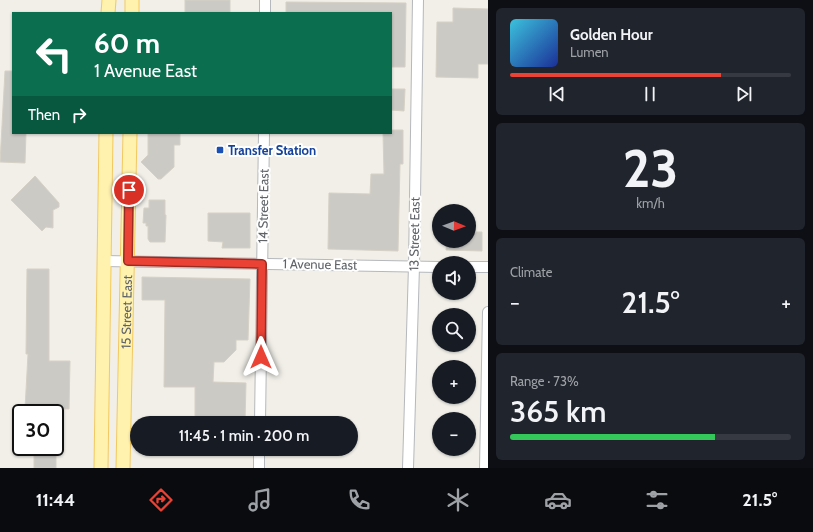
<!DOCTYPE html>
<meta charset="utf-8">
<style>
body{margin:0;font-family:Cabin,sans-serif;background:#20242c;color:#f1f3f6;height:100vh;display:flex;flex-direction:column;font-size:15px;white-space:nowrap}
*{box-sizing:border-box;margin:0}
p{font-size:13px;color:#9ea1a6}
.icon{flex:none;width:22px;height:22px;fill:none;stroke:currentColor;stroke-width:2;stroke-linecap:round;stroke-linejoin:round}
.map{position:relative;flex:1;overflow:hidden}
.drawer{display:flex;flex-direction:column;gap:8px;padding:8px;background:#0d0f14;width:325px}
.drawer>*{flex:none}
.banner{position:absolute;left:12px;top:12px;width:380px;height:122px;border-radius:0px;box-shadow:0 1px 3px #0004;background:#0b6e4f;color:#fff;overflow:hidden}
.needle{width:26px;rotate:91deg}
.buttons{position:absolute;left:432px;top:204px;display:grid;gap:8px}
.buttons a{display:grid;place-items:center;width:44px;height:44px;border-radius:50%;background:#171b24;box-shadow:0 1px 3px #0004;font-size:20px}
.speed{position:absolute;left:12px;top:404px;display:flex;gap:8px;font-size:20px;font-weight:700;text-align:center}
.speed>*{display:grid;place-content:center;width:52px;height:52px;border-radius:50%;background:#171b24;box-shadow:0 1px 3px #0004;line-height:1}
.speed .limit{border:2px solid #111;border-radius:6px;background:#fff;color:#111}
.pin{position:absolute;display:grid;place-items:center;width:34px;height:34px;color:#fff;margin:-17px;border:2px solid #fff;border-radius:50%;box-shadow:0 1px 4px #0007}
.me{position:absolute;width:44px;margin:-22px;rotate:0deg;stroke-linejoin:round;filter:drop-shadow(0 0 3px #0008)}
.turn{display:flex;align-items:center;gap:14px;height:84px;padding:0 16px;font-size:18px}
.turn .icon{width:52px;height:52px;stroke-width:2.5}
.turn b{display:block;font-size:28px;line-height:34px}
.then{display:flex;align-items:center;height:38px;padding:0 16px;background:#0003;gap:8px;font-size:15px}
.big{font-size:30px;font-weight:600;line-height:1.1}
.drawer .widget{flex:1;display:flex;flex-direction:column;justify-content:center;gap:6px;min-width:0;padding:0 14px;border-radius:6px;background:#20242c}
.drawer .dial{align-items:center;gap:0}
.dial b{font-size:52px;line-height:1}
.song{display:flex;align-items:center;gap:12px}
.cover{width:48px;height:48px;border-radius:6px;background:linear-gradient(135deg,hsl(190 70% 55%),hsl(230 70% 35%))}
.played{height:4px;border-radius:2px;background:linear-gradient(90deg,#ea4335 75%,#363941 75%)}
.keys{display:flex;justify-content:space-around;direction:ltr}
.heat{display:flex;justify-content:space-between;align-items:center;font-size:22px;direction:ltr}
.charge{height:6px;border-radius:3px;background:linear-gradient(90deg,#34c759 73%,#363941 0)}
.trip{position:absolute;left:130px;top:416px;width:228px;height:40px;border-radius:20px;background:#171b24;box-shadow:0 1px 3px #0004;font-weight:600;line-height:40px;text-align:center}
.menu{display:flex;height:64px;justify-content:space-around;align-items:center;background:#090b0e;color:#9ea1a6}
.menu .icon{width:28px;height:28px}
.menu .current{color:#ea4335}
.menu b{font-size:18px;color:#f1f3f6}
main{display:flex;flex:1;min-height:0}
.map>svg:first-child{display:block}
.building{fill:#cccac5;stroke:#d6d1c6}
.lines{fill:none;stroke-linecap:round;stroke-linejoin:round}
.minor-casing{stroke:#b5b8bc;stroke-width:12}
.major-casing{stroke:#f2c960;stroke-width:15}
.minor{stroke:#fff;stroke-width:10}
.major{stroke:#fff2af;stroke-width:13}
.route-casing{stroke:#982c22;stroke-width:10}
.route{stroke:#ea4335;stroke-width:7}
.transit-dot{fill:#1a4fb4;stroke:#fff;stroke-width:1.5}
.labels{text-anchor:middle;stroke-width:4;stroke-linejoin:round;paint-order:stroke}
.transit-label{font-size:13px;font-weight:bold;fill:#164399;stroke:#fff;text-anchor:start}
.street-label{font-size:13px;fill:#5f6368;stroke:#fff}
</style>
<main>
<div class="map">
<svg width="488" height="468" viewBox="0 0 488 468">
<rect width="100%" height="100%" fill="#f1efe8"/>
<g class="building">
<rect x="185" y="0" width="45" height="13"/>
<path d="M 286,2 L 406,3 L 405,67 L 391,67 L 391,13 L 286,13 Z"/>
<path d="M 453,8 L 488,9 L 488,64 L 478,64 L 478,78 L 436,77 L 437,22 L 453,22 Z"/>
<path d="M 5,71 L 13,71 L 13,133 L 26,133 L 25,163 L 0,162 Z"/>
<path d="M 391,89 L 405,89 L 404,111 L 391,110 Z"/>
<path d="M 391,130 L 403,130 L 403,164 L 400,164 L 398,251 L 328,249 L 329,193 L 370,194 L 371,174 L 384,174 L 383,133 L 391,133 Z"/>
<path d="M 148,133 L 180,133 L 180,145 L 174,145 L 174,167 L 161,179 L 158,179 L 141,162 L 148,155 Z"/>
<path d="M 35,176 L 59,203 L 59,207 L 53,210 L 53,228 L 46,227 L 42,231 L 11,200 Z"/>
<path d="M 149,200 L 165,200 L 165,215 L 166,215 L 165,242 L 150,242 L 148,239 L 148,226 L 146,226 L 146,223 L 143,223 L 144,208 L 149,208 Z"/>
<path d="M 208,213 L 250,213 L 250,248 L 222,248 L 223,242 L 208,241 Z"/>
<path d="M 469,232 L 482,232 L 482,251 L 446,250 L 447,241 L 469,241 Z"/>
<path d="M 27,269 L 49,269 L 49,361 L 70,361 L 69,409 L 25,409 L 28,354 L 26,354 Z"/>
<path d="M 142,277 L 250,279 L 248,340 L 236,340 L 236,350 L 224,362 L 214,362 L 213,382 L 246,383 L 245,422 L 195,421 L 195,387 L 164,387 L 165,300 L 142,300 Z"/>
<rect x="34" y="447" width="22" height="21"/>
</g>
<g class="lines">
<defs>
<g id="minor">
<path d="M 265,13 L 265,0"/>
<path d="M 104,261 L 439,267"/>
<path d="M 469,267 L 488,267"/>
<path d="M 260,423 L 264,133"/>
<path d="M 259,468 L 259,449"/>
<path d="M 408,468 L 414,266 L 418,0"/>
<path d="M 485,468 L 488,312"/>
</g>
<g id="major">
<path d="M 108,13 L 109,0"/>
<path d="M 132,13 L 132,0"/>
<path d="M 101,468 L 106,133"/>
<path id="s1" d="M 123,468 L 130,133"/>
</g>
</defs>
<use href="#minor" class="minor-casing"/>
<use href="#major" class="major-casing"/>
<use href="#minor" class="minor"/>
<use href="#major" class="major"/>
</g>
<g class="lines">
<defs>
<path id="route" d="M 129,190 L 128,261 L 262,264 L 261,357"/>
</defs>
<use href="#route" class="route-casing"/>
<use href="#route" class="route"/>
</g>
<rect class="transit-dot" x="216" y="146" width="8" height="8" rx="2"/>
<g class="labels">
<g class="transit-label">
<text x="228" y="155">Transfer Station</text>
</g>
<g class="street-label">
<text transform="translate(263 206) rotate(-89)" y="5">14 Street East</text>
<text transform="translate(414 234) rotate(-89)" y="5">13 Street East</text>
<text transform="translate(320 264) rotate(1)" y="5">1 Avenue East</text>
<text dy="5" stroke="none"><textPath href="#s1" startOffset="156">15 Street East</textPath></text>
</g>
</g>
</svg>
<div class="buttons">
<a><svg class="needle" viewBox="-14 -14 28 28"><path d="M0-13l5 13h-10z" fill="#e53935"/><path d="M0 13l5-13h-10z" fill="#9ea1a6"/></svg></a>
<a><svg class="icon" aria-label="sound" viewBox="0 0 24 24"><path d="M4 9h4l5-4v14l-5-4H4zM17 9q2 3 0 6"/></svg></a>
<a><svg class="icon" aria-label="search" viewBox="0 0 24 24"><circle cx="10" cy="10" r="6"/><path d="M15 15l6 6"/></svg></a>
<a>+</a>
<a>−</a>
</div>
<div class="speed"><div class="limit">30</div></div>
<div class="pin" style="left:129px;top:190px;background:#d93025"><svg class="icon" aria-label="arrive" viewBox="0 0 24 24"><path d="M6 21V4h12l-3 4 3 4H6"/></svg></div>
<svg class="me" style="left:261px;top:357px" viewBox="-20 -20 40 40"><path d="M0-17L14 15 0 8-14 15z" fill="#ea4335" stroke="#fff" stroke-width="4"/></svg>
<div class="trip">11:45 · 1 min · 200 m</div>
<div class="banner">
<div class="turn"><svg class="icon" aria-label="left" viewBox="0 0 24 24"><path d="M17 20v-9H6M10 6l-5 5 5 5"/></svg><div><b>60 m</b>1 Avenue East</div></div>
<div class="then">Then<svg class="icon" aria-label="right" viewBox="0 0 24 24"><path d="M7 20v-9h11M14 6l5 5-5 5"/></svg></div>
</div>
</div>
<section class="drawer">
<div class="widget">
<div class="song"><i class="cover"></i><div><b>Golden Hour</b><p>Lumen</p></div></div>
<div class="played"></div>
<div class="keys"><svg class="icon" aria-label="previous" viewBox="0 0 24 24"><path d="M18 5L8 12l10 7zM5 5v14"/></svg><svg class="icon" aria-label="pause" viewBox="0 0 24 24"><path d="M8 5v14M16 5v14"/></svg><svg class="icon" aria-label="next" viewBox="0 0 24 24"><path d="M6 5l10 7-10 7zM19 5v14"/></svg></div>
</div>
<div class="widget dial"><b>23</b><p>km/h</p></div>
<div class="widget"><p>Climate</p>
<div class="heat"><a>−</a><b class="big">21.5°</b><a>+</a></div>
</div>
<div class="widget"><p>Range · 73%</p><b class="big">365 km</b><div class="charge"></div></div>
</section>
</main>
<nav class="menu">
<b>11:44</b>
<svg class="icon current" aria-label="directions" viewBox="0 0 24 24"><path d="M12 3l9 9-9 9-9-9zM9 14v-3h6M13 9l2 2-2 2"/></svg>
<svg class="icon" aria-label="music" viewBox="0 0 24 24"><path d="M9 18V5l10-2v13"/><circle cx="6" cy="18" r="3"/><circle cx="16" cy="16" r="3"/></svg>
<svg class="icon" aria-label="phone" viewBox="0 0 24 24"><path d="M5 4h4l2 5-3 2q2 4 5 5l2-3 5 2v4C11 20 4 13 5 4z"/></svg>
<svg class="icon" aria-label="climate" viewBox="0 0 24 24"><path d="M12 3v18M4 7l16 10M4 17L20 7"/></svg>
<svg class="icon" aria-label="car" viewBox="0 0 24 24"><path d="M5 17H2v-5l4-1 3-4h7l3 4 3 1v5h-3M9 17h6M6 11h13"/><circle cx="7" cy="17" r="2"/><circle cx="17" cy="17" r="2"/></svg>
<svg class="icon" aria-label="filters" viewBox="0 0 24 24"><path d="M4 7h16M4 17h16"/><circle cx="9" cy="7" r="2"/><circle cx="15" cy="17" r="2"/></svg>
<b>21.5°</b>
</nav>
